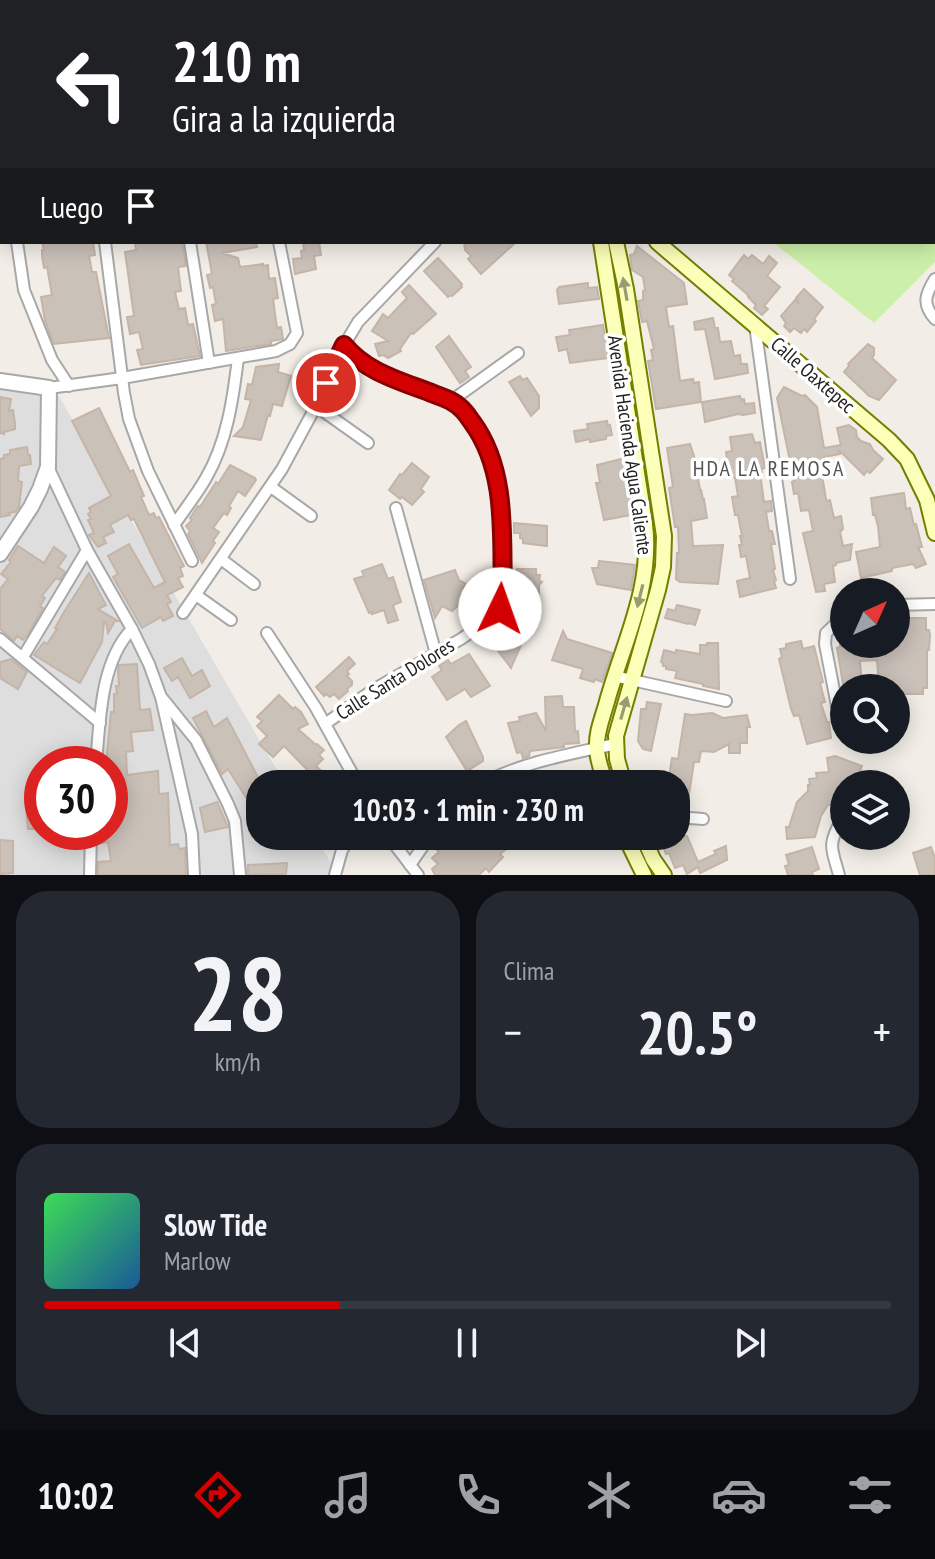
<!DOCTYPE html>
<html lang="es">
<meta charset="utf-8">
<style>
body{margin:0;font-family:"PT Sans Narrow",sans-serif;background:#242831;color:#f1f3f6;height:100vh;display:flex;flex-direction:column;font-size:30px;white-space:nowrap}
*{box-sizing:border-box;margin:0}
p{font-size:26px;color:#9ea1a6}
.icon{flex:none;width:44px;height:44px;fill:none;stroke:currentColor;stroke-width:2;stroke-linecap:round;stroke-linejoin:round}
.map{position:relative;height:875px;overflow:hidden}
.sheet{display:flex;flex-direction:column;gap:16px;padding:16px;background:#0d0f14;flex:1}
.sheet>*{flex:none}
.top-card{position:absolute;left:0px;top:0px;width:936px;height:244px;box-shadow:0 4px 20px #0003;background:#202124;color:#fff;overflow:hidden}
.needle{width:52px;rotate:45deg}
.fabs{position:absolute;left:830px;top:578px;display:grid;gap:16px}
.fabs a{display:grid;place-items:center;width:80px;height:80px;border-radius:50%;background:#171b24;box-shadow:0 4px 20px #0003;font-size:40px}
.speed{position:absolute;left:24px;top:746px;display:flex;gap:16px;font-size:40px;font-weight:700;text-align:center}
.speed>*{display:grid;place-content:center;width:104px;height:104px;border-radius:50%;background:#171b24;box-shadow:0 4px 20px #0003;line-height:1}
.speed .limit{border:12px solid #d22;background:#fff;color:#111}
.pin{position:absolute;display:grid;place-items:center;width:68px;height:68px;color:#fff;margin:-34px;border:4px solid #fff;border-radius:50%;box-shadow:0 2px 8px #0007}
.me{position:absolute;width:88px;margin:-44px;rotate:3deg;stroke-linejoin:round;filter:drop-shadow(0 0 6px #0008)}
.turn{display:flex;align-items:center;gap:28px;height:168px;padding:0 40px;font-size:36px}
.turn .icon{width:104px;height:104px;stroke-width:2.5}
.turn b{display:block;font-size:56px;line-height:68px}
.then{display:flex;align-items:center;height:76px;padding:0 40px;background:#0003;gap:16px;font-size:30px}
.big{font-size:60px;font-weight:800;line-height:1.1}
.sheet .widget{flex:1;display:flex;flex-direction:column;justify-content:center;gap:12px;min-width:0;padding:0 28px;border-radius:32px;background:#242831}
.sheet .dial{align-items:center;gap:0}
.dial b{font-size:104px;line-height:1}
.song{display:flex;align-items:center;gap:24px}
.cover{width:96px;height:96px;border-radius:12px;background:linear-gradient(135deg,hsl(130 70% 55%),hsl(210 70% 35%))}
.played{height:8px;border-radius:4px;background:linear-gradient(90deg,#d20001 35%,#363941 35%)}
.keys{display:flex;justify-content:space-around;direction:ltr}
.heat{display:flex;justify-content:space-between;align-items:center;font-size:44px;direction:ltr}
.sheet .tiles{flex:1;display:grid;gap:16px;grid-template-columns:1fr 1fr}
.widget:last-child{grid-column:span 2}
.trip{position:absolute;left:246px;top:770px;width:444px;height:80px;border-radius:32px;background:#171b24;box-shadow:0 4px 20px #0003;font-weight:800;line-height:80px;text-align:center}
.tab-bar{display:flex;height:128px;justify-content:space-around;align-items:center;background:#090b0e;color:#9ea1a6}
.tab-bar .icon{width:56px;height:56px}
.tab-bar .on{color:#d20001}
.tab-bar b{font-size:36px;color:#f1f3f6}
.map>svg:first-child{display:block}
.residential{fill:#dfdede;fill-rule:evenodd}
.grass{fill:#ccf0a9}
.building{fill:#cac1b9;stroke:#c5b4a8;stroke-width:2}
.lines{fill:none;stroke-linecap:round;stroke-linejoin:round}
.minor-casing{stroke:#a8a8a8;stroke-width:14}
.tertiary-casing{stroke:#a8a8a8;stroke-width:18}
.secondary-casing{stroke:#728000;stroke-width:18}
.minor{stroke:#fff;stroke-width:10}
.tertiary{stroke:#fff;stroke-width:14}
.secondary{stroke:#fcffb8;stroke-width:14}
.oneway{fill:#999b74}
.route-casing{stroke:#880001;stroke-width:20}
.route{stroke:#d20001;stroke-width:14}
.labels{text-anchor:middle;stroke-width:7;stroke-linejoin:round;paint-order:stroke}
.street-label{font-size:20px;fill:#212121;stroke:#fff}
.neighbourhood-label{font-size:22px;letter-spacing:2px;fill:#545454;stroke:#fff}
</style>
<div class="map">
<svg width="935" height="875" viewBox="0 0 935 875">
<rect width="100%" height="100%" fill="#f2eee7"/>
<path class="residential" d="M 0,382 L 59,396 L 285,784 L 260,784 L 260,836 L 315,836 L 338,875 L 0,875 ZM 42,764 L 110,764 L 110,832 L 42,832 Z"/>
<path class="grass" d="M 660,0 L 935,0 L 935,262 L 874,323 L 773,242 L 934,242 L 934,2 L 659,2 Z"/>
<g class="building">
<path d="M 42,242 L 93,242 L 95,255 L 89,256 L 92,272 L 96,272 L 109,338 L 54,344 L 45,321 L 41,297 L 52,295 L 47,267 L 44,268 L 42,256 L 42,250 L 44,250 Z"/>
<path d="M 135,242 L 182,242 L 186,266 L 178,267 L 181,291 L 175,292 L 179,309 L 185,308 L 188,325 L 193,324 L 200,356 L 141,365 L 137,350 L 143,349 L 139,332 L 130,334 L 127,317 L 134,316 L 125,252 L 136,250 Z"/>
<path d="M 206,242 L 256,242 L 257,247 L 222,253 L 238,258 L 240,267 L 263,264 L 263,266 L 268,265 L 269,279 L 275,278 L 278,298 L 273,299 L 277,328 L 281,327 L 283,339 L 271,341 L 271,344 L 226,351 L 223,319 L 215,321 L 212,305 L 216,304 L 213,287 L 210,288 L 207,275 L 212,274 Z"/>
<path d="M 303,242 L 319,242 L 321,255 L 314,256 L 316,269 L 295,274 L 293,259 L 302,258 L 301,251 L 304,250 Z"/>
<path d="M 464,242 L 516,242 L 481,274 L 468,259 L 471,256 L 465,250 Z"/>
<path d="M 637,246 L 684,283 L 687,304 L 666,307 L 669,327 L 673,326 L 680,381 L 693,379 L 694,383 L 699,382 L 701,402 L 656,409 L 648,361 L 653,360 L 651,350 L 654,349 L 647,321 L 642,322 L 638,301 L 643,300 L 643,291 L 645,290 L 643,277 L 632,270 L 630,255 L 634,254 Z"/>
<path d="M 744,255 L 748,259 L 752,255 L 763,264 L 769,256 L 777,263 L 767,276 L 780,287 L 764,306 L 768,309 L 762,315 L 754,308 L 756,305 L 748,297 L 749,296 L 732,281 L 734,279 L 729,275 Z"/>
<path d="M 438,258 L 462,284 L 461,285 L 462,287 L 452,296 L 451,295 L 448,297 L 424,271 Z"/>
<path d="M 588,283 L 588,288 L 597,287 L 599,299 L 559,304 L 557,290 L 559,287 Z"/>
<path d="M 409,285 L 436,314 L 413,334 L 411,333 L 400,349 L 401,351 L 388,358 L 383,355 L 379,356 L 375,344 L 388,341 L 372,331 L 383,314 L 388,318 L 407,298 L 402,292 Z"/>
<path d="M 804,289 L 823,307 L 814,319 L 816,321 L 807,332 L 804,329 L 801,333 L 794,328 L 790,332 L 784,326 L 786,323 L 781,316 L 795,300 L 798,302 L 796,298 Z"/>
<path d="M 713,318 L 715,328 L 718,328 L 720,342 L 731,341 L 734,356 L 740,355 L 741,364 L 747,364 L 748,373 L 715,379 L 705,329 L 695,330 L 694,322 Z"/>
<path d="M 603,325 L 609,358 L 570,363 L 567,349 L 559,351 L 556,337 L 570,335 L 569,330 Z"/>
<path d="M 449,336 L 471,367 L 465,371 L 469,377 L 460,383 L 436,347 Z"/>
<path d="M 868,344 L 874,348 L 874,355 L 872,358 L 896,380 L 879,400 L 869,396 L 844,372 L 849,366 L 848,364 Z"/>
<path d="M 279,364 L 278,372 L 291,376 L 282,406 L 273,404 L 270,416 L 268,415 L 261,440 L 234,436 L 243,427 L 251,400 L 245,399 L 248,384 L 252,385 L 256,367 Z"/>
<path d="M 520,376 L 523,380 L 527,378 L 539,396 L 539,408 L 531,416 L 509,382 Z"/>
<path d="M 784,387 L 802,396 L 805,395 L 817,407 L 824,448 L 841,445 L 837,428 L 849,425 L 856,430 L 857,437 L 861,441 L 870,444 L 873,450 L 883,459 L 870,473 L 867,471 L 864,475 L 843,454 L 839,451 L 840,454 L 824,457 L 826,468 L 821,469 L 826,499 L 827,501 L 830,500 L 834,518 L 841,516 L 843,529 L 840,532 L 843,546 L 852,544 L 850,560 L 836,563 L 836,565 L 833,566 L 835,582 L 824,584 L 825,591 L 816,592 L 803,533 L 813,531 L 809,510 L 801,511 L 798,493 L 794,494 L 792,482 L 794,481 L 777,398 Z"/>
<path d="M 740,396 L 741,400 L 744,399 L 745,404 L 754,403 L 755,413 L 743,415 L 738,414 L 705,422 L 702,402 Z"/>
<path d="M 0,397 L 11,399 L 9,411 L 13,410 L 15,423 L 15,429 L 4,432 L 4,434 L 0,433 Z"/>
<path d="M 99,408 L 130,472 L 133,470 L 144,496 L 141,497 L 149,515 L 154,513 L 156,518 L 159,517 L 184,566 L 180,568 L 183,576 L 178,578 L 183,587 L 167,595 L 171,602 L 167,604 L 173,616 L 163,621 L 161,617 L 142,628 L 113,577 L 118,574 L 108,556 L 129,544 L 154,588 L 165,582 L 134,519 L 131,520 L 128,515 L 110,525 L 114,532 L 103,537 L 106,543 L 98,547 L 89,535 L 94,533 L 88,520 L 91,519 L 88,514 L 91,512 L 89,508 L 111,496 L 72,421 Z"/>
<path d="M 607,421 L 608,426 L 610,425 L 612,435 L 606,436 L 606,439 L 590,442 L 590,439 L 576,442 L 574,431 L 588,429 L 587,424 Z"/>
<path d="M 752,434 L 755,443 L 760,442 L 765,468 L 761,469 L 762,472 L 760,473 L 764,502 L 771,501 L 772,511 L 766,512 L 769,531 L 772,531 L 775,544 L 771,544 L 775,569 L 773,570 L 776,580 L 774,581 L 776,588 L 740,597 L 737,581 L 750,578 L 746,556 L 741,557 L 739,545 L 742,545 L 740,536 L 742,536 L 738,515 L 735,515 L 732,497 L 738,496 L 735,477 L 729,478 L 726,452 L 732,451 L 730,437 Z"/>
<path d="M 690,444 L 695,459 L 700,490 L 701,490 L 703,499 L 704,499 L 707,518 L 691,521 L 693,546 L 723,545 L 718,584 L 680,582 L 676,579 L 677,553 L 679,553 L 678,527 L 675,527 L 669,488 L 673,487 L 667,448 Z"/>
<path d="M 27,447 L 28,455 L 30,455 L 31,464 L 19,466 L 18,481 L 22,482 L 19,507 L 15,512 L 9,513 L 10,515 L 0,517 L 0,459 L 4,458 L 4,455 L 10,454 L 10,450 Z"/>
<path d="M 625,458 L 632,508 L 630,508 L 631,515 L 604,520 L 596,483 L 600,483 L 597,465 Z"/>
<path d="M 412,463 L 429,477 L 421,489 L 424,492 L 412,505 L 402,497 L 400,499 L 389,490 L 400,474 L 402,475 Z"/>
<path d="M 230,465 L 255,478 L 256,480 L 245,496 L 238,491 L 229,506 L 231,508 L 227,515 L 224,513 L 213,528 L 219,532 L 213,541 L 215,543 L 202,563 L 188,534 L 190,531 L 186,526 L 192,520 L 190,518 L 198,506 L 200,507 L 216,482 L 218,484 Z"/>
<path d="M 904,493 L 906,509 L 910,508 L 914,525 L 916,524 L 922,547 L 918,547 L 926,564 L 916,568 L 913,564 L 892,568 L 892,571 L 861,578 L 856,552 L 880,547 L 878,526 L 875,515 L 873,515 L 871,498 Z"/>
<path d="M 514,523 L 547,526 L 547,546 L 523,543 L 523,539 L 520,538 L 520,533 L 514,533 Z"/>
<path d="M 18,546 L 44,563 L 54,547 L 66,556 L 58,567 L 65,572 L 60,580 L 56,578 L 42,596 L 45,598 L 40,606 L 43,608 L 30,631 L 23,640 L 17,636 L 14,641 L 0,629 L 0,589 L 8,579 L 1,574 L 11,562 L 9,560 Z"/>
<path d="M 599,561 L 635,565 L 631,590 L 597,584 L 592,568 L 598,568 Z"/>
<path d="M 382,564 L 388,579 L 393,577 L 401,602 L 393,605 L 398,620 L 388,623 L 384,610 L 372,614 L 372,612 L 369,613 L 354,579 L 364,576 L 362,571 Z"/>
<path d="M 517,569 L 536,569 L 536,575 L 540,575 L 539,580 L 542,582 L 539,585 L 539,599 L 514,598 Z"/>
<path d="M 455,570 L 459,580 L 466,584 L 464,588 L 468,600 L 461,603 L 452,611 L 442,606 L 435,618 L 424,580 Z"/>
<path d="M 89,573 L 106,605 L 98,609 L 118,621 L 115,621 L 108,633 L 106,622 L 104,622 L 102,642 L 80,683 L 34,655 L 44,642 L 47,644 L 57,629 L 55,628 L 64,612 Z"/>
<path d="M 677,605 L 700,610 L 695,625 L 689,623 L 688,624 L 665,618 L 668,609 L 675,611 Z"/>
<path d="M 902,618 L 926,618 L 926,630 L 929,630 L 930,635 L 929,650 L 927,650 L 927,688 L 923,688 L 923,694 L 896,694 L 894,686 L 879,686 L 877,660 L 860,661 L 862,688 L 852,688 L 852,684 L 843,684 L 837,648 L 840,647 L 840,644 L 896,644 L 896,620 L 902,620 Z"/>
<path d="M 563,631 L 567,639 L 612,653 L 602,682 L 595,679 L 594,682 L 580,678 L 583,669 L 552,660 Z"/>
<path d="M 499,634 L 503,639 L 505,637 L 506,639 L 510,636 L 519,640 L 517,645 L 521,645 L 511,668 L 490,640 Z"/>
<path d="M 801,641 L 803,649 L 814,646 L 823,682 L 820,683 L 825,702 L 821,703 L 827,722 L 829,722 L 831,738 L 807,744 L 799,715 L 794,716 L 791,709 L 779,659 L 782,657 L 780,649 L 786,648 L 786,644 Z"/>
<path d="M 707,643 L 718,643 L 719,689 L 703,686 L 703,684 L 675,678 L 677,671 L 666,669 L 666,666 L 663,666 L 663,663 L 661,662 L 664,650 L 676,653 L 676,650 L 700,654 L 700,645 L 707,645 Z"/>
<path d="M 469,654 L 490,686 L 471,697 L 465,689 L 447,700 L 432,677 L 442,670 L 439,666 L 448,660 L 451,664 Z"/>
<path d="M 349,657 L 355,664 L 347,671 L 349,674 L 347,676 L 352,681 L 352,685 L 347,689 L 348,691 L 339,699 L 334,694 L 330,697 L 326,694 L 324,696 L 316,687 Z"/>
<path d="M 182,658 L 192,676 L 202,670 L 210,686 L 190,698 L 178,677 L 172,681 L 164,668 Z"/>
<path d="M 11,659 L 27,672 L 18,689 L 0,678 L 0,662 Z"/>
<path d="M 137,664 L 140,710 L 150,709 L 153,730 L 131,732 L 133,751 L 126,752 L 127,775 L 158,771 L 159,794 L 168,793 L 170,845 L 178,844 L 179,849 L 185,848 L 186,875 L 98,875 L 98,862 L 111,861 L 108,842 L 102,843 L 100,832 L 110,832 L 110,828 L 114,827 L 110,804 L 110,764 L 106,764 L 111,712 L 114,712 L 114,694 L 117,694 L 116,686 L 119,686 L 118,670 L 119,665 Z"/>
<path d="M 279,695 L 293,709 L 295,707 L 301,712 L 308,724 L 298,729 L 316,745 L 317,744 L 324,750 L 319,755 L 323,759 L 316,766 L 335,784 L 321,784 L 284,746 L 273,757 L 259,744 L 267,736 L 257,726 L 262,721 L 257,717 Z"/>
<path d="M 562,696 L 563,707 L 574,707 L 575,732 L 578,731 L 579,743 L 564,744 L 564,747 L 530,751 L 529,756 L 523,758 L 521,752 L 517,753 L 508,723 L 520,721 L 519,717 L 536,713 L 546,731 L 545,697 Z"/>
<path d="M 647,702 L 661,704 L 651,751 L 643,749 L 638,741 L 641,709 L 646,709 Z"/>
<path d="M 206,711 L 214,727 L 227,718 L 260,781 L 260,792 L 247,799 L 228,769 L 222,774 L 193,718 Z"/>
<path d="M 712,713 L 723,718 L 747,715 L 750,727 L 747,727 L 747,743 L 740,743 L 740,753 L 729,753 L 729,744 L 714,752 L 701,751 L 699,762 L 694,762 L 687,807 L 676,805 L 676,778 L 668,784 L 672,758 L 678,759 L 685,714 L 692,715 Z"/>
<path d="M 466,721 L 483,757 L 483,761 L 467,771 L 446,737 L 459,725 Z"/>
<path d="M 835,756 L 862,766 L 854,784 L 844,784 L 844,793 L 842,792 L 842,804 L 828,805 L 821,816 L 815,837 L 787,839 L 786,827 L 789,827 L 797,802 L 808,791 L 808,785 L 810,785 L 809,779 L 817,778 L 816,773 L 829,772 L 827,758 Z"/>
<path d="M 217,802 L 228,827 L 205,832 L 200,808 Z"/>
<path d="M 26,805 L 42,805 L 42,829 L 28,829 Z"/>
<path d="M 451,836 L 523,836 L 500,854 L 503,857 L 489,872 L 486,868 L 479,875 L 435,875 L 432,869 L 438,864 L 432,858 L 439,852 L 437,850 L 439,847 Z"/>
<path d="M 666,836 L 687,836 L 698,862 L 716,854 L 714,851 L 726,846 L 727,860 L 700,873 L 698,867 L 687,874 L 683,865 L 675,868 L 669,853 L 666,854 L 661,841 L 667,839 Z"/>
<path d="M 0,840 L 13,841 L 13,873 L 0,874 Z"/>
<path d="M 812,847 L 819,869 L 812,872 L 813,875 L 788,875 L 785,866 L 789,865 L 786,855 Z"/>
<path d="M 931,847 L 935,858 L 935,875 L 920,875 L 913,853 Z"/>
<path d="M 287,863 L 286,874 L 248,875 L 248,865 Z"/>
</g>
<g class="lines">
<defs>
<g id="minor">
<path d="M 70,0 L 71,2"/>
<path d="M 155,0 L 155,2"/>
<path d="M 241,0 L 241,2"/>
<path d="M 332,0 L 332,2"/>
<path d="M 431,2 L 431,0"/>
<path d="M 0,114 L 2,128"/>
<path d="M 17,242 L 24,290 L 52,360 L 69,386"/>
<path d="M 105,242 L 124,393 L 129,419 L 148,471 L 192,561"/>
<path d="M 190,242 L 209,363"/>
<path d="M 935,279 C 925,295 922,304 935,319"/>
<path d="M 755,325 L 790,579"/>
<path d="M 49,388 L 122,378 L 276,351 L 290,344 L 297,333 L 279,242"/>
<path d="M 451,401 L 518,353"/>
<path d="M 316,406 L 368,443"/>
<path d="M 48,467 L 87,550 L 132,629 L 149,664 L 161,697 L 192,834 L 194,875"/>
<path d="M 271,487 L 311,516"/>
<path d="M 396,508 L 436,654"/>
<path d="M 174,525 C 185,509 197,494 206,478 C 227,442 233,399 238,358"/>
<path d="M 221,559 L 254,584"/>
<path d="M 196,595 L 231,620"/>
<path d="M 896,605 L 935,604"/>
<path d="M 183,613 L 282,469 L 316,406 L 336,359 L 358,322 L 435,242"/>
<path d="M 267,633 L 316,708 L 358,784"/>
<path d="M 0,639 L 100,723"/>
<path d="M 23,657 L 87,550"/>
<path d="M 614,676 L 726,701"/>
<path d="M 162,698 L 196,740 L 228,804 L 235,821 L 240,875"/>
<path d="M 837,706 L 825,644 L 826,633 L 844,616"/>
<path d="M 325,724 L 373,690 L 461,639 L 494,616 L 500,609 L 503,599 C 501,539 510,473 472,422 C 467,414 459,405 451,401 C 446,398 439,396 434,394 C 401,381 367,373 344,345"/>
<path d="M 96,764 C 100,721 100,662 132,629"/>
<path d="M 482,784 C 522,762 571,754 616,744"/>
<path d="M 676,817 L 703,819"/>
<path d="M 388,836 L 418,875"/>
<path d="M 410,865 L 430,836"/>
<path d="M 90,875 L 91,832"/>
<path d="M 335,875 L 342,850 L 351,836"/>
<path d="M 839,875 C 832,849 827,846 841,821"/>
</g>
<path id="tertiary" d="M 0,381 L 49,388 L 48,467 L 40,489 L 31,507 L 0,554"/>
<g id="secondary">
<path d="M 575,2 L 576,0"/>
<path d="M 595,2 L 595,0"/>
<path d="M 601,242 L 645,524 C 653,588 622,645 606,705 C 602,719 596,733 597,748 C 597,760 602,772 606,784"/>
<path d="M 616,242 L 626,289 L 664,536 L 663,567 L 658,590 L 616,736 L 617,759 L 624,784"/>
<path d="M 657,242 L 889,440 L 907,459 L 927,500 L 935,533"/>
<path d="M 625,836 L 644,875"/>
<path d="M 643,836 L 653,859 L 664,875"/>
</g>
</defs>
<use href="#minor" class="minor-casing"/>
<use href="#tertiary" class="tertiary-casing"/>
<use href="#secondary" class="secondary-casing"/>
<use href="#minor" class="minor"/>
<use href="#tertiary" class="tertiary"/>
<use href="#secondary" class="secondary"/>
</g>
<defs><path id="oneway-solid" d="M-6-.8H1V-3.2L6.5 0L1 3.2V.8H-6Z" transform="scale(2)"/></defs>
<g class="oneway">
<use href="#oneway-solid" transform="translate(625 289) rotate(-100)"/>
<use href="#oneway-solid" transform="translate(640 596) rotate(104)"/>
<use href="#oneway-solid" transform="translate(624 708) rotate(-74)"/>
</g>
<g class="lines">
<defs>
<path id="route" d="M 326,383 L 344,345 C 367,373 401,381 434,394 C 439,396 446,398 451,401 C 459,405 467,414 472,422 C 509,472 501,540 503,599 L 500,609"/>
</defs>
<use href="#route" class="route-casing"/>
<use href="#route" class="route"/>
</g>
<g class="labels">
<g class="street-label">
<text transform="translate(813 375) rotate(41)" y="7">Calle Oaxtepec</text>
<text transform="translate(630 445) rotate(82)" y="7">Avenida Hacienda Agua Caliente</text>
<text transform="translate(395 679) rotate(-32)" y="7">Calle Santa Dolores</text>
</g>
<g class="neighbourhood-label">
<text x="769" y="476">HDA LA REMOSA</text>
</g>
</g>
</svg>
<div class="fabs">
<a><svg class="needle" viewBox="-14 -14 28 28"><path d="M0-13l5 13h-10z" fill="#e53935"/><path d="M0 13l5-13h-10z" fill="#9ea1a6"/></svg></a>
<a><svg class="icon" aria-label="search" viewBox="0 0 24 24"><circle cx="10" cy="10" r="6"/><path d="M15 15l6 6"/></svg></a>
<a><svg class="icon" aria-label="layers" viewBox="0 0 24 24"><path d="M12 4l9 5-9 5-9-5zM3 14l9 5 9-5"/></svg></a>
</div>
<div class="speed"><div class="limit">30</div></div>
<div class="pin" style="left:326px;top:383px;background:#d93025"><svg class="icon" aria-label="arrive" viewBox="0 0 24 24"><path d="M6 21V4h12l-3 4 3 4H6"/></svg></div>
<svg class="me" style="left:500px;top:609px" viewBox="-20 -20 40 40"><circle r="19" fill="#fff"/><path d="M0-13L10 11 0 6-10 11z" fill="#d20001"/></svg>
<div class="trip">10:03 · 1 min · 230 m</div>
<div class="top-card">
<div class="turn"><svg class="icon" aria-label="left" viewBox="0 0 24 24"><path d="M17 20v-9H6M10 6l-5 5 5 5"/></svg><div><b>210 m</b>Gira a la izquierda</div></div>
<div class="then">Luego<svg class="icon" aria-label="arrive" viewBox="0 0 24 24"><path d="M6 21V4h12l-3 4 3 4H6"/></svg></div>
</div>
</div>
<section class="sheet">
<div class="tiles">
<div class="widget dial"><b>28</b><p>km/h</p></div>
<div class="widget"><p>Clima</p>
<div class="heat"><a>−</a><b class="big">20.5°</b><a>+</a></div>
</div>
<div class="widget">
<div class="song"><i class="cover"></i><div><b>Slow Tide</b><p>Marlow</p></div></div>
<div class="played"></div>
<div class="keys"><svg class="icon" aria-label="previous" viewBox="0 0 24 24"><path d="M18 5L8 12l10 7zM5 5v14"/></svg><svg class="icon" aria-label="pause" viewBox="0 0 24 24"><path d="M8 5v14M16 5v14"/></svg><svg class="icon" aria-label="next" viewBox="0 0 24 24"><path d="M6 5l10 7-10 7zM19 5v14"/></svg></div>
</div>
</div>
</section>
<nav class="tab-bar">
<b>10:02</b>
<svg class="icon on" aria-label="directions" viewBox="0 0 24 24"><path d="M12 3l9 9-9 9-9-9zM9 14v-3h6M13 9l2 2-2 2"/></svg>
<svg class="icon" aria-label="music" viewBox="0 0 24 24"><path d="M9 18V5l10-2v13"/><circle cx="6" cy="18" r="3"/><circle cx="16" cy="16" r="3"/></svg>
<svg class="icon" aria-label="phone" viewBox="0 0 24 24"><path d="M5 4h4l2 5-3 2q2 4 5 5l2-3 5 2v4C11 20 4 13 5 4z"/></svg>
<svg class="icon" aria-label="climate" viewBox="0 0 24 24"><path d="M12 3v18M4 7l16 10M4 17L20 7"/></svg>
<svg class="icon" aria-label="car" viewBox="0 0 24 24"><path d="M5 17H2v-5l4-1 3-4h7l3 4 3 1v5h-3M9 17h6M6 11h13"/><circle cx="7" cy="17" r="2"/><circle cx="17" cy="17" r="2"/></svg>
<svg class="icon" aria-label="filters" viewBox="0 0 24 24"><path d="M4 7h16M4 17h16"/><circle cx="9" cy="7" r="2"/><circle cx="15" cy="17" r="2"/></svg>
</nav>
